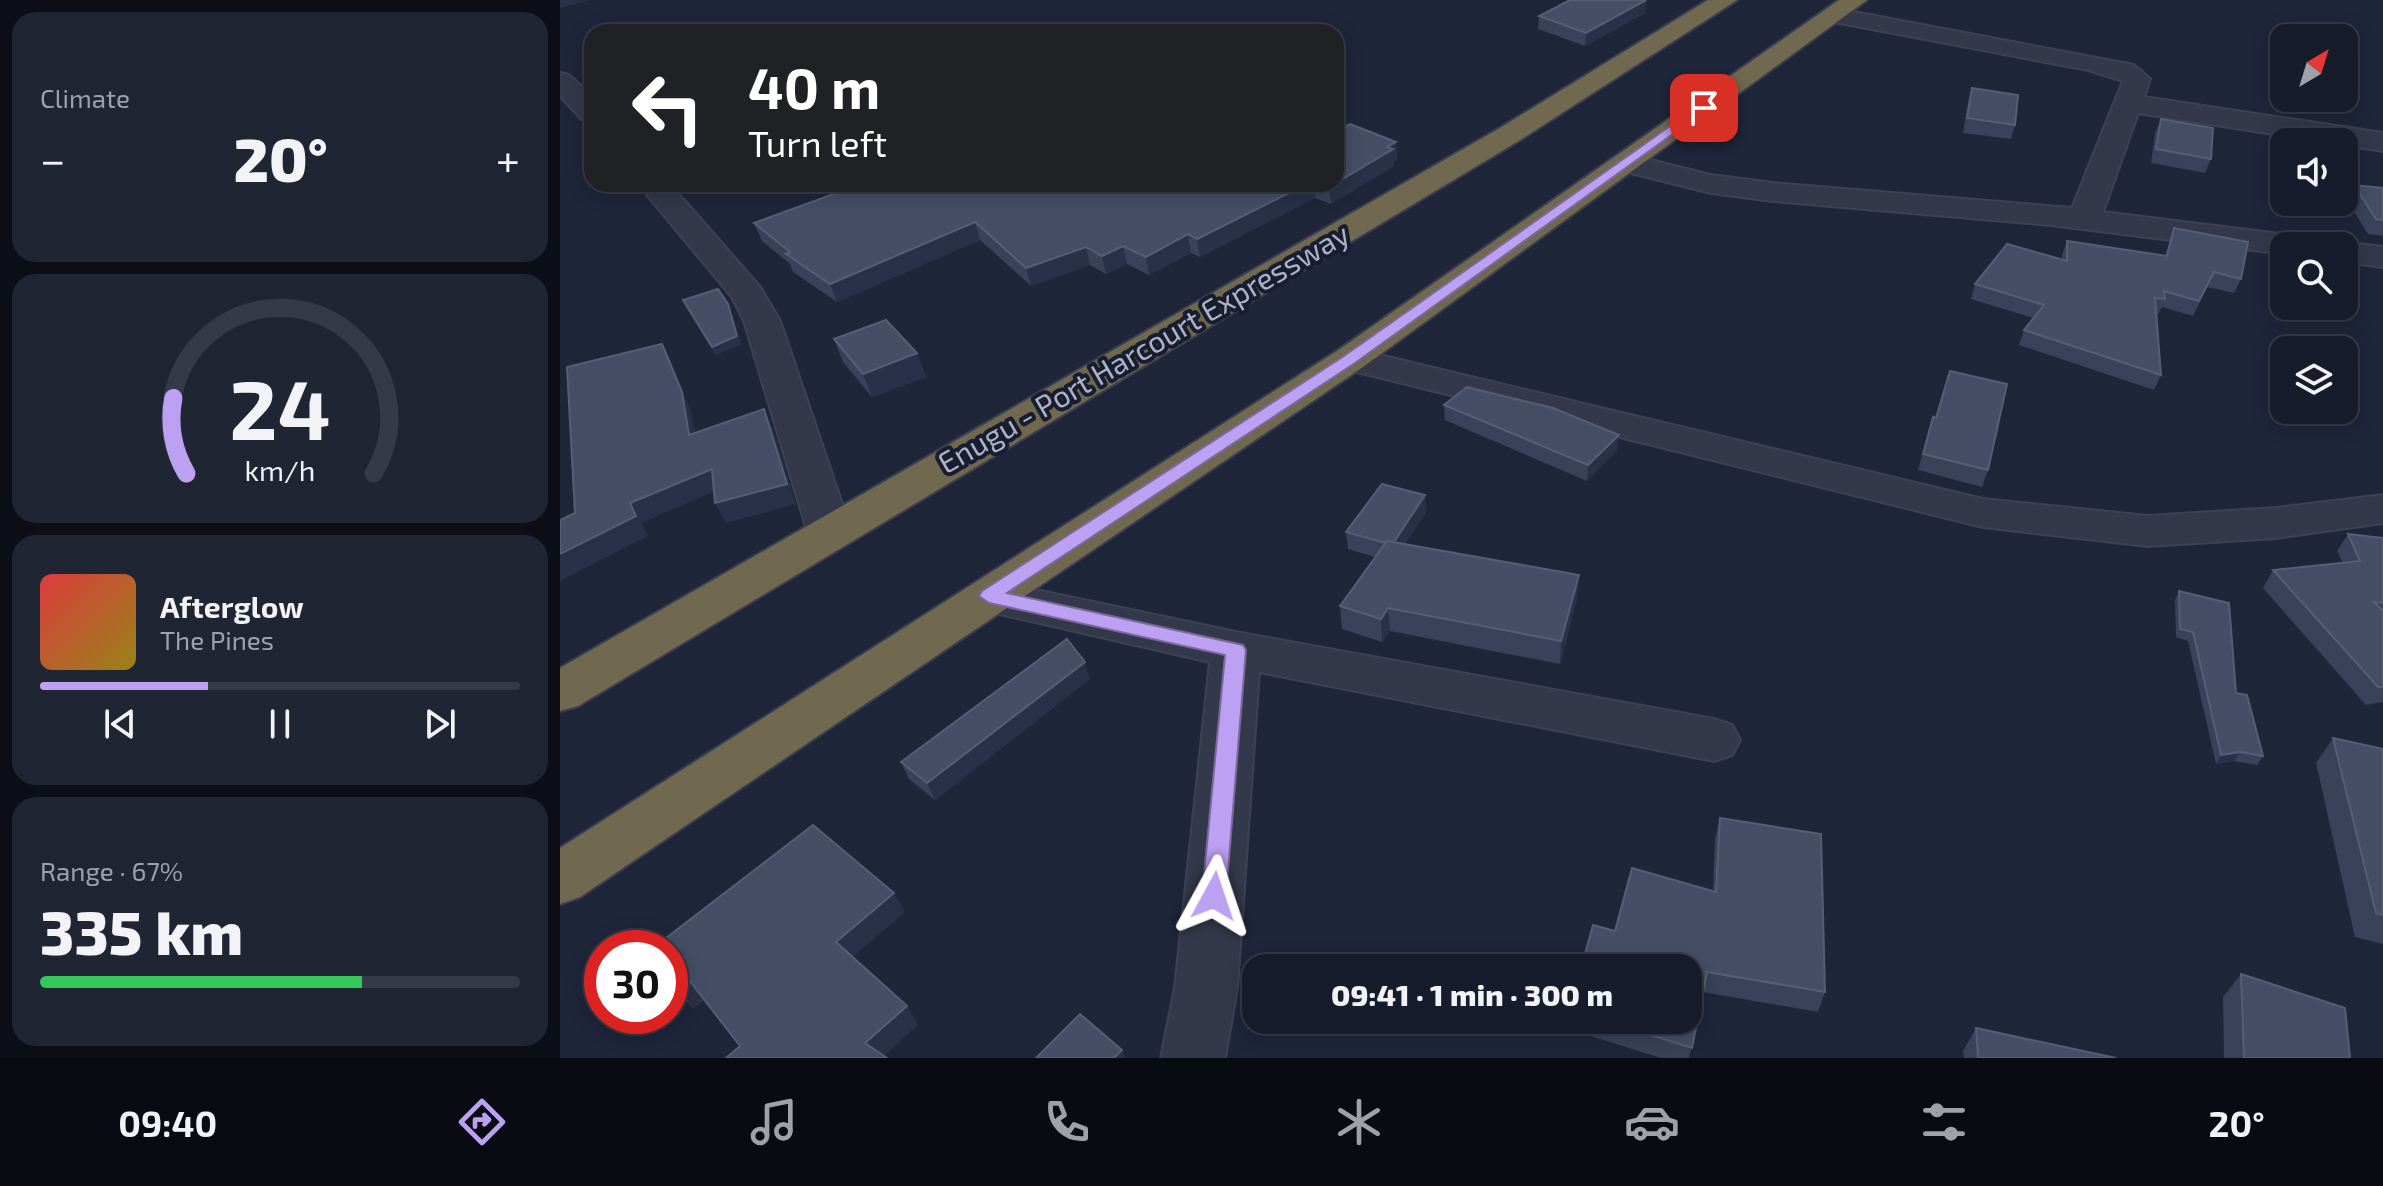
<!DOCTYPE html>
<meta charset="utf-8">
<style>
body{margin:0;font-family:"Exo 2",sans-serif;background:#202534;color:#f1f3f6;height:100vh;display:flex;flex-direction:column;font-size:30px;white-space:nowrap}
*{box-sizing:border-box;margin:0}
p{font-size:26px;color:#9ea1a9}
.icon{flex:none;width:44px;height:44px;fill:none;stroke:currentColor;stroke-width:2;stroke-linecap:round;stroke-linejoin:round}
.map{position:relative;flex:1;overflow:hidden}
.sheet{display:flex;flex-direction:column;gap:12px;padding:12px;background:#0d0f18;width:560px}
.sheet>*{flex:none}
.top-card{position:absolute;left:24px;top:24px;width:760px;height:168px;border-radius:24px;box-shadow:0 4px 20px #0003,0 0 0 2px #363a48;background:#202124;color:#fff;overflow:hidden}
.needle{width:52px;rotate:38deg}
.fabs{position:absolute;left:1710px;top:24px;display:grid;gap:16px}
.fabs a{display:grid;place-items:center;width:88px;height:88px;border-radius:16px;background:#171c2c;box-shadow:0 4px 20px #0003,0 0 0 2px #363a48;font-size:40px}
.speed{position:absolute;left:24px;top:930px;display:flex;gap:16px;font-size:40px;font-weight:700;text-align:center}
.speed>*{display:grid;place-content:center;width:104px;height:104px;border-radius:50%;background:#171c2c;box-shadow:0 4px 20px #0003,0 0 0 2px #363a48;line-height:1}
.speed .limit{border:12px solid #d22;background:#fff;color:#111}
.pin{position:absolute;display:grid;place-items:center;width:68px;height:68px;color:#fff;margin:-34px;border-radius:16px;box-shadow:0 4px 12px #0006}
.me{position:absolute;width:88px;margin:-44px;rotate:5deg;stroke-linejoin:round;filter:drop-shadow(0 0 6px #0008)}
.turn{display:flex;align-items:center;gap:28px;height:168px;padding:0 32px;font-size:36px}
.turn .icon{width:104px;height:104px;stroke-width:2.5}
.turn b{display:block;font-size:56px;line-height:68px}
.big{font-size:60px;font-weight:800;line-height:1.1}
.sheet .widget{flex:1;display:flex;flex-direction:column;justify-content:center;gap:12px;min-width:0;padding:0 28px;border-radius:24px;background:#202534}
.sheet .dial{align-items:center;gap:0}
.dial svg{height:208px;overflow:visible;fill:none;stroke:#363a48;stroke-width:7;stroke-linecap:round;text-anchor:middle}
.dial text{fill:#f1f3f6;stroke:none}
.song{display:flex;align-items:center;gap:24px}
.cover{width:96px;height:96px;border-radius:12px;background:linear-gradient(135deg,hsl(0 70% 55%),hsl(50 70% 35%))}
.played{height:8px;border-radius:4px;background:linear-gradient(90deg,#bca0f2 35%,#363a48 35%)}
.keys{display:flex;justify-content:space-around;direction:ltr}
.heat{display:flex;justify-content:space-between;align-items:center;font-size:44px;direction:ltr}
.charge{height:12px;border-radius:6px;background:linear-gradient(90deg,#34c759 67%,#363a48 0)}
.trip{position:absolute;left:682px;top:954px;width:460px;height:80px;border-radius:24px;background:#171c2c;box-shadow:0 4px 20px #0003,0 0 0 2px #363a48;font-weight:800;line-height:80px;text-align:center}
.tab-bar{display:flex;height:128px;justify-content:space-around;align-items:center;background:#090b12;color:#9ea1a9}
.tab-bar .icon{width:56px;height:56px}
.tab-bar .current{color:#bca0f2}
.tab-bar b{font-size:36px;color:#f1f3f6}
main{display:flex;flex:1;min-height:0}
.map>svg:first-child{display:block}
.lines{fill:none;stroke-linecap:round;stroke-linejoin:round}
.minor-casing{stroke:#3c4254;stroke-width:4}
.highway-casing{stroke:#3a4052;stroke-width:4}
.minor{fill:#33384a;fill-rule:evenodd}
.highway{fill:#71694f;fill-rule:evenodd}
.wall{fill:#394259}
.shaded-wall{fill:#293148}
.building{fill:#454e65;stroke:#565e74;stroke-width:2}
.route{fill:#bca0f2;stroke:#7a689d;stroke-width:2}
.labels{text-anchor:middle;stroke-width:8;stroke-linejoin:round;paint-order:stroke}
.street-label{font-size:30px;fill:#adb3c7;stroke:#181e2f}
</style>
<main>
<section class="sheet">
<div class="widget"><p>Climate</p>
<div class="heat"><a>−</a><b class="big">20°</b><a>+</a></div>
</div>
<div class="widget dial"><svg viewBox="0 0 100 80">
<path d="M14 69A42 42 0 1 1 86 69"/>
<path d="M14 69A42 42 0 0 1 9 40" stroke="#bca0f2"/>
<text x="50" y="56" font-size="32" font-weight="700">24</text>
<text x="50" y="72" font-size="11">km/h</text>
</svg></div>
<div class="widget">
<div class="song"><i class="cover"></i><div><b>Afterglow</b><p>The Pines</p></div></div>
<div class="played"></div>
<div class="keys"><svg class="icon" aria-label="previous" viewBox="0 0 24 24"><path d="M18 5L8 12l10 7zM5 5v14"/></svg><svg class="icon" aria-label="pause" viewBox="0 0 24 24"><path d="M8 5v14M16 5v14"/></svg><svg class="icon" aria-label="next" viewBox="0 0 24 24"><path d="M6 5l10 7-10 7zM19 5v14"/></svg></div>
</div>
<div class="widget"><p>Range · 67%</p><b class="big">335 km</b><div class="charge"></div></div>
</section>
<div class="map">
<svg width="1823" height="1058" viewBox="0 0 1823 1058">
<rect width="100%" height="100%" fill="#1f263a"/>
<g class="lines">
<defs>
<g id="minor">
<path d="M 1273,8 L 1574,65 L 1590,79 L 1584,97 L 1823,133 L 1823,151 L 1578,113 L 1543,212 L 1736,236 L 1748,239 L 1753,246 L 1724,246 L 1724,254 L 1491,225 L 1213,201 L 1151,193 L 1055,169 L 1051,163 L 1055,157 L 1066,154 L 1151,175 L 1213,183 L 1512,208 L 1563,81 L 1528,70 L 1264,20 L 1261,15 Z"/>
<path d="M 0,73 L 9,75 L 32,97 L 32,121 L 22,119 L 0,96 Z"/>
<path d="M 78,184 L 110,184 L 200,287 L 220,321 L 292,533 L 286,543 L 270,548 L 254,543 L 248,533 L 184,321 L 172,297 Z"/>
<path d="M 1784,242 L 1823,247 L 1823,267 L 1784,262 L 1784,246 L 1771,246 Z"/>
<path d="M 790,348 L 1423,499 L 1588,516 L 1716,508 L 1823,495 L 1823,523 L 1716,538 L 1588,546 L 1423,527 L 777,367 L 771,359 L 777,351 Z"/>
<path d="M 429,580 L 676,632 L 1154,719 L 1172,725 L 1180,740 L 1172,755 L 1154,761 L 699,672 L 677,988 L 665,1058 L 601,1058 L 615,988 L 650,662 L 413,608 L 406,596 L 413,584 Z"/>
</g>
<g id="highway">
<path d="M 1148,0 L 1177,0 L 960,140 L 18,706 L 0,711 L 0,668 L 940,128 Z"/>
<path d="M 1279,0 L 1307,0 L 803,367 L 20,897 L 0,904 L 0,848 L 777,351 Z"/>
</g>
</defs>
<use href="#minor" class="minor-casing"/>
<use href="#highway" class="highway-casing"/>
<use href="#minor" class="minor"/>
<use href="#highway" class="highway"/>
</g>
<g class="wall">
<path d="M 1086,0 L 1085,13 L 1025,46 L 978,29 L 979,16 Z"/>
<path d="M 1412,88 L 1455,125 L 1451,139 L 1403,133 L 1408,102 Z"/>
<path d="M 1601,119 L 1651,159 L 1645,173 L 1591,163 L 1595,133 Z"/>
<path d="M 836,142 L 837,159 L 834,161 L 834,166 L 771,204 L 755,198 L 640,257 L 631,253 L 589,275 L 567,264 L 546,274 L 530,265 L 471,286 L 420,240 L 277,302 L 233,272 L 230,264 L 202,241 L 194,223 L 301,184 L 776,184 Z"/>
<path d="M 1794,185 L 1823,188 L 1823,236 L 1808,234 L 1787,200 Z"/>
<path d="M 1614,228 L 1681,279 L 1674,293 L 1647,287 L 1633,316 L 1602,307 L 1598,314 L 1597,314 L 1601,375 L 1594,390 L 1459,345 L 1464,330 L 1473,318 L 1411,299 L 1415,284 L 1502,260 L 1502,255 L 1507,241 L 1605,256 Z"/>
<path d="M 123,300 L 168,304 L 181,344 L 156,355 Z"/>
<path d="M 274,339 L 357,353 L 366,377 L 312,397 L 283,362 Z"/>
<path d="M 884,405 L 1059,435 L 1057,450 L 1027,481 L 885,420 Z"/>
<path d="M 1373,417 L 1428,470 L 1422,487 L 1358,470 Z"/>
<path d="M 865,495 L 866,512 L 845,544 L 1017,598 L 1000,664 L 830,631 L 822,642 L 782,629 L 780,606 L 815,557 L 788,549 L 786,532 Z"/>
<path d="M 1788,534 L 1823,538 L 1823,702 L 1806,705 L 1703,588 L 1713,570 L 1783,563 L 1777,551 Z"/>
<path d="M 1619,591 L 1676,693 L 1703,756 L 1697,765 L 1674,761 L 1656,764 L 1628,641 L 1616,637 L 1615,600 Z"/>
<path d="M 530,679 L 375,800 L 349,779 L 341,762 Z"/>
<path d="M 1773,738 L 1823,749 L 1823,944 L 1795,937 L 1756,763 Z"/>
<path d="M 1160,818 L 1265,992 L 1258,1012 L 1143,992 L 1129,1058 L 1101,1058 L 1008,1029 L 1009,1020 L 1128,1020 L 1055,931 L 1153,891 L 1155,838 Z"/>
<path d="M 345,912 L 292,957 L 347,1006 L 358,1025 L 180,1046 L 144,1000 L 133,1008 L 110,985 L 110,948 Z"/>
<path d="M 1681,974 L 1790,1058 L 1664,1058 L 1663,997 Z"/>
<path d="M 1416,1028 L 1556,1058 L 1404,1058 L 1403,1051 Z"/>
</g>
<g class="shaded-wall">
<path d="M 0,0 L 30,0 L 0,8 Z"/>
<path d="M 1086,0 L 1085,13 L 1025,46 L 1026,33 Z"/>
<path d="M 836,142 L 837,159 L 834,161 L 834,166 L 771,204 L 769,187 L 776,184 L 776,183 L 827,147 Z"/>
<path d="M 747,184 L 754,184 L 755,198 L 640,257 L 637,239 Z"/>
<path d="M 415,222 L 420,240 L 277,302 L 270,284 Z"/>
<path d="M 628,234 L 631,253 L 589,275 L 586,257 Z"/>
<path d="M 563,246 L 567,264 L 546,274 L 542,256 Z"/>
<path d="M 526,247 L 530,265 L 471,286 L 466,268 Z"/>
<path d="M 168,304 L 181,344 L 156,355 L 152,347 Z"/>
<path d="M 102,344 L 112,363 L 131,412 L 139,454 L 129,435 Z"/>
<path d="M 357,353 L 366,377 L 312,397 L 303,374 Z"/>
<path d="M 204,409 L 213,429 L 236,504 L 166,523 L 155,503 Z"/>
<path d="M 1059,435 L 1057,450 L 1027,481 L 1028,465 Z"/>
<path d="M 152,469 L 162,488 L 81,523 L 88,536 L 0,581 L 0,554 L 70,503 Z"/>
<path d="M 865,495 L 866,512 L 833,562 L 832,545 Z"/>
<path d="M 1019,575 L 1017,598 L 1000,664 L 1001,641 Z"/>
<path d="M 828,608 L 830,631 L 822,642 L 821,619 Z"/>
<path d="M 525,662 L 530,679 L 375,800 L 367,783 Z"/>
<path d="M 1680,752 L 1674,761 L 1656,764 L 1661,755 Z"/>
<path d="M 334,893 L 345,912 L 288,961 L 276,942 Z"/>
<path d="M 129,980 L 144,999 L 133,1008 L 118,989 Z"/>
<path d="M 347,1006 L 358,1025 L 322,1058 L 305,1043 Z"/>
<path d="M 562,1050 L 565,1058 L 554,1058 Z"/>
</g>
<g class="building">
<path d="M 1010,0 L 1086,0 L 1026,33 L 979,16 Z"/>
<path d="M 1412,88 L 1458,95 L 1455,125 L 1407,118 Z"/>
<path d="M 1601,119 L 1653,128 L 1651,159 L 1596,149 Z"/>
<path d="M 790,124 L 836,142 L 827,147 L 833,149 L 776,183 L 776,131 Z"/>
<path d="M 301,184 L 747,184 L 637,239 L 628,234 L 586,257 L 563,246 L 542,256 L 526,247 L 466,268 L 415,222 L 270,284 L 226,254 L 230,252 L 194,223 Z"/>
<path d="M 1794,185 L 1823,188 L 1823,220 L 1816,219 Z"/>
<path d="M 1614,228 L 1688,242 L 1681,279 L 1654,272 L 1639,301 L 1604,291 L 1605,299 L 1595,298 L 1601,375 L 1464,330 L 1484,305 L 1415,284 L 1447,244 L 1507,261 L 1507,241 L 1607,256 Z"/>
<path d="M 158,289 L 168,304 L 177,336 L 152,347 L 123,300 Z"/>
<path d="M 326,320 L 357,353 L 303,374 L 274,339 Z"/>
<path d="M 102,344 L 122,392 L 129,435 L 204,409 L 227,484 L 155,503 L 152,469 L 70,503 L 76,516 L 0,554 L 0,520 L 15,513 L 7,367 Z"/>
<path d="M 1390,371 L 1447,384 L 1428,470 L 1363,454 L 1373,417 L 1376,418 Z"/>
<path d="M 907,387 L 993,408 L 1059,435 L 1028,465 L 884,405 Z"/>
<path d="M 822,484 L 865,495 L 834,542 L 827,541 L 826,543 L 786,532 Z"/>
<path d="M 1788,534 L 1823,538 L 1823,603 L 1814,602 L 1823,611 L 1823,687 L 1818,687 L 1713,570 L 1800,561 Z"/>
<path d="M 827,541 L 1019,575 L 1001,641 L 828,608 L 821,619 L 780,606 Z"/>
<path d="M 1619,591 L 1669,603 L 1676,693 L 1687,695 L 1703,756 L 1680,752 L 1661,755 L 1633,632 L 1620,629 Z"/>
<path d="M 507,639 L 525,662 L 367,783 L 341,762 Z"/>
<path d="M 1773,738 L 1823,749 L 1823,915 L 1816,913 Z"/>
<path d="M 1160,818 L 1261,834 L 1265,992 L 1147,972 L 1132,1048 L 1043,1020 L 1128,1020 L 1128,968 L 1021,968 L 1033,925 L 1055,931 L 1072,868 L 1156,892 Z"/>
<path d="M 253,825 L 334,893 L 276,942 L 347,1006 L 305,1043 L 327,1058 L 166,1058 L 180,1046 L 129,980 L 118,989 L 110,982 L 110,948 L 93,948 Z"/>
<path d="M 1681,974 L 1785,1008 L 1790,1058 L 1684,1058 Z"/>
<path d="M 520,1014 L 562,1050 L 554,1058 L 476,1058 Z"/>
<path d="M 1416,1028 L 1556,1058 L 1418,1058 Z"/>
</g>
<path class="route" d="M 1140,105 L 1149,108 L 795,363 L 447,593 L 683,645 L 686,650 L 666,896 L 662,903 L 654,906 L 645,903 L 642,896 L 665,655 L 429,603 L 419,596 L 422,591 L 784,356 Z"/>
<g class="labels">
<g class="street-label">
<text transform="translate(584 349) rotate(-30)" y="10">Enugu - Port Harcourt Expressway</text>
</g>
</g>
</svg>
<div class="fabs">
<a><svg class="needle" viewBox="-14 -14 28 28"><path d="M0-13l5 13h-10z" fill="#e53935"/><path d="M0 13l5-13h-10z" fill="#9ea1a9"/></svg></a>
<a><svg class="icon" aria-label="sound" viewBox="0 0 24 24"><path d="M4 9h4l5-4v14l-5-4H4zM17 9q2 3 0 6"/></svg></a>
<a><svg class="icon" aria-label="search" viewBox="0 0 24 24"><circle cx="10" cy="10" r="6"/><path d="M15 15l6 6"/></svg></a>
<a><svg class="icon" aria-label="layers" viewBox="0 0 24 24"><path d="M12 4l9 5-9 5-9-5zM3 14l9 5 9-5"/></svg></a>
</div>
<div class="speed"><div class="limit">30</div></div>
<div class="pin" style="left:1144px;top:108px;background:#d93025"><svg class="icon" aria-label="arrive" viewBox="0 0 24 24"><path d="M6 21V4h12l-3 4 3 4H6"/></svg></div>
<svg class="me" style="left:654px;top:896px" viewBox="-20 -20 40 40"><path d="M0-17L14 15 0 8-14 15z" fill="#bca0f2" stroke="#fff" stroke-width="4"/></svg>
<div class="trip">09:41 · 1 min · 300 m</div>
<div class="top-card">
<div class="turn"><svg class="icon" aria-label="left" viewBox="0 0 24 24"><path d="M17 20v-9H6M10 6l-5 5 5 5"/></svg><div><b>40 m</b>Turn left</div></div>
</div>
</div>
</main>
<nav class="tab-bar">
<b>09:40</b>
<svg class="icon current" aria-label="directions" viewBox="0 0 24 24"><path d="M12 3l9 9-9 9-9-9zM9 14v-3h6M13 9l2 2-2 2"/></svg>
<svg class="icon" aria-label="music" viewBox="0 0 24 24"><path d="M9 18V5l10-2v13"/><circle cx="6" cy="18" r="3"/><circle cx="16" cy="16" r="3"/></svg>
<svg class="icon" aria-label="phone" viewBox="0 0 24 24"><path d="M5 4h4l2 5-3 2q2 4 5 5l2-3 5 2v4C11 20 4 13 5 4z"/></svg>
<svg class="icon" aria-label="climate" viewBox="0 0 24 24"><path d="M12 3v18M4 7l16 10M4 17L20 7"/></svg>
<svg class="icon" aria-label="car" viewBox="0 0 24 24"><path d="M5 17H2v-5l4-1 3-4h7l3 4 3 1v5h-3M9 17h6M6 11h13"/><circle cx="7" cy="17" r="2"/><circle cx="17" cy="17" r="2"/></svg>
<svg class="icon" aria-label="filters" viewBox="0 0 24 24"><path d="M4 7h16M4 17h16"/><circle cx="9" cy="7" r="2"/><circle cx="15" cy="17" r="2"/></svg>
<b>20°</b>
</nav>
